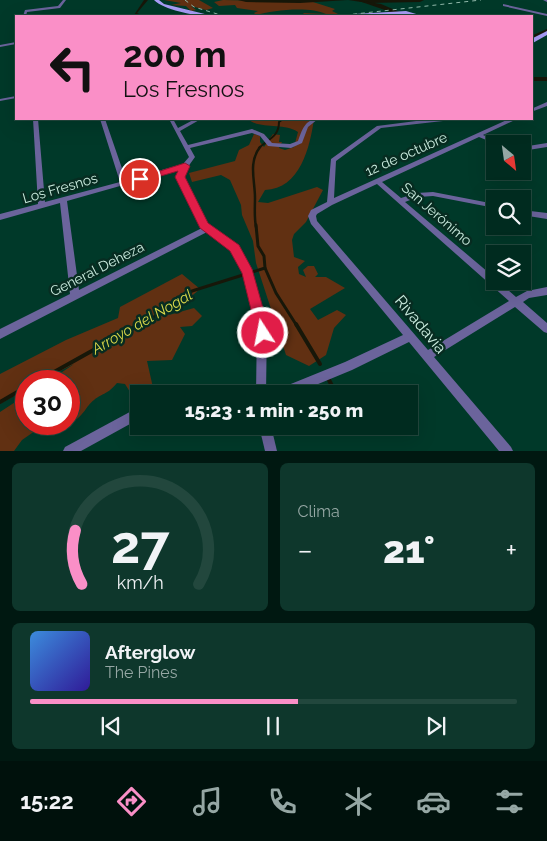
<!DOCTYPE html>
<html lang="es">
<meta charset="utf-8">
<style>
body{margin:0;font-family:Raleway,sans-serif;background:#0e372c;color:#f1f3f6;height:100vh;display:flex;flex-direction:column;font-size:19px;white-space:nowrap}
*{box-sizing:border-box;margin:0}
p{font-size:16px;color:#95a7a4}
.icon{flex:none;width:28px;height:28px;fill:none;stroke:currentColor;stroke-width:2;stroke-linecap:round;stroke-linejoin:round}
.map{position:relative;height:451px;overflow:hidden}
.panel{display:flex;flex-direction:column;gap:12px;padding:12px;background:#001811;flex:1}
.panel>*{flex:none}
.guide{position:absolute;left:15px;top:15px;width:518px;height:105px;border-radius:0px;box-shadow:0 5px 20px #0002,0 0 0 1px #22473d;background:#fa8fc7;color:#111;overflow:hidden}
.needle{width:32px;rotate:151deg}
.buttons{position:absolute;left:486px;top:135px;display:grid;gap:10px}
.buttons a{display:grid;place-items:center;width:45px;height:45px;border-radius:0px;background:#002b1f;box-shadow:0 5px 20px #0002,0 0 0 1px #22473d;font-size:25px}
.speed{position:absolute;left:15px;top:370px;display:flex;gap:10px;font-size:25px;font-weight:700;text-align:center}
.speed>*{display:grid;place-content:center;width:65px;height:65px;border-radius:50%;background:#002b1f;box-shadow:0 5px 20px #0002,0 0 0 1px #22473d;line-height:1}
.speed .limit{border:8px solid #d22;background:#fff;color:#111}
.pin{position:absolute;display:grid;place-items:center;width:42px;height:42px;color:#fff;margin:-21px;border:2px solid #fff;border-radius:50%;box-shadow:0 1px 5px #0007}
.me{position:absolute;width:55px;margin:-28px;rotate:349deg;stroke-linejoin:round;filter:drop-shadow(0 0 4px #0008)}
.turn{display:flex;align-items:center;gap:18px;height:105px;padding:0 25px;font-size:22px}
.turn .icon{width:65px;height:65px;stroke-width:2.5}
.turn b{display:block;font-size:35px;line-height:42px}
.big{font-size:38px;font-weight:800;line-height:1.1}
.panel .tile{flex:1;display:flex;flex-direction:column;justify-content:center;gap:8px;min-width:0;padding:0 18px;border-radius:8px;background:#0e372c}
.panel .dial{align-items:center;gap:0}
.dial svg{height:130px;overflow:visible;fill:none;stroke:#22473d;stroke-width:7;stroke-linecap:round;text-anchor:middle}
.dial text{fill:#f1f3f6;stroke:none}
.song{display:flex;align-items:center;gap:15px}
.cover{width:60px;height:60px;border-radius:8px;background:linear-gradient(135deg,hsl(210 70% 55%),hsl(250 70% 35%))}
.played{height:5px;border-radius:2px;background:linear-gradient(90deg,#fa8fc7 55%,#22473d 55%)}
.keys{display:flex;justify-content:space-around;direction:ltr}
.heat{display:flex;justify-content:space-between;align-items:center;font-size:28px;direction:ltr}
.panel .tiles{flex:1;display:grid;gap:12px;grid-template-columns:1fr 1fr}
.tile:last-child{grid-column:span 2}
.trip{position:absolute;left:130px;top:385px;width:288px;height:50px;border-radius:0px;background:#002b1f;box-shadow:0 5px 20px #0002,0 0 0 1px #22473d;font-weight:800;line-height:50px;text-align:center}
.tabs{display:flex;height:80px;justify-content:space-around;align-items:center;background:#00110c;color:#95a7a4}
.tabs .icon{width:35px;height:35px}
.tabs .selected{color:#fa8fc7}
.tabs b{font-size:22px;color:#f1f3f6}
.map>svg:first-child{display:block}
.green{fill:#613012}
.water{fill:#171709}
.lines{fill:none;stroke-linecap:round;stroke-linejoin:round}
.stream-far3{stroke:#171709;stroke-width:2}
.stream-far2{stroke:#171709;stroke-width:2.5}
.stream-far1{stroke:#171709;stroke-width:3}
.stream{stroke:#171709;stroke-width:4}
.canal{fill:#171709;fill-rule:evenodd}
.river{fill:#171709;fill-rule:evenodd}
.street{fill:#6b649c;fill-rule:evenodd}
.primary{fill:#a79cf6;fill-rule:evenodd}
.rail{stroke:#92b9ab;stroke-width:1;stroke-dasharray:4 4;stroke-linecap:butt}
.route{fill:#e11d48;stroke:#92132f}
.labels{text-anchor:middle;stroke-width:5;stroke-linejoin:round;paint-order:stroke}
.street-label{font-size:14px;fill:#caebde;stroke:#072c21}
.water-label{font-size:15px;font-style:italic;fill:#dcda4b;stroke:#072c21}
.near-street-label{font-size:16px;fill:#caebde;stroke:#072c21}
</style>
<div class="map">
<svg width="547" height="451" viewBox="0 0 547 451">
<rect width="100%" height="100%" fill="#003929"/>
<g class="green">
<path d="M 164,0 L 199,0 L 213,8 L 206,10 L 191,6 L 196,10 L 191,11 L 186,6 L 171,5 L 181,3 Z"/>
<path d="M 223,0 L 313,2 L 335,9 L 332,11 L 340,15 L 306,16 L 303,13 L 326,14 C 310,6 273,10 256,15 L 254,13 L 258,11 L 237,8 L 235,5 L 219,6 L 214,2 Z"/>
<path d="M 248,119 L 314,119 C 310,147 300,189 265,190 L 258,202 L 268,203 L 317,187 L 323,190 L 306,222 L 294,234 L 292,240 L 294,257 L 305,261 L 298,267 L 299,274 L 306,277 L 303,270 L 308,266 L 314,266 L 318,274 L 315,277 L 326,277 L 345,288 L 310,309 L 318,320 L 337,310 L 346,315 L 334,328 L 326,355 L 309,366 L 286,355 L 256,263 L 253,241 L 242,215 L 241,205 L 230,180 L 221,175 L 192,182 L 189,173 L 235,161 L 239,150 L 249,145 L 254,134 L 260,136 L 260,142 L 264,147 L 273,134 L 280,135 L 279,142 L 282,142 L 279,148 L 285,150 L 294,147 L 298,132 C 284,122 260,130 248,119 Z"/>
<path d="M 182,274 L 200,289 L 169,315 L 194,308 L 202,316 L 192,326 L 180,327 L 185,334 L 172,360 L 147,361 L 154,392 L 130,392 L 125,384 L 117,383 C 107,395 104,392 94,400 C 85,407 85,415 71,423 L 69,415 L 69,381 L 49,381 L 74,364 L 40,381 L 26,381 L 26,389 L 0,404 L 0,374 L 66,340 L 118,318 L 120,307 Z"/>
<path d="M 26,395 L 26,424 L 45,424 L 22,440 L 14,451 L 0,451 L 0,412 Z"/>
</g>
<path class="water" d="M 238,0 L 424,0 L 420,2 L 368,3 L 348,0 L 300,3 L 246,2 Z"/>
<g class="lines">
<path class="stream-far3" d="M 259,148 C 268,139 279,137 279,122 L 283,119"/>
<path class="stream-far2" d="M 256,227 C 254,216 255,209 255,198 C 255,180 248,163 260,147"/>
<g class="stream-far1">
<path d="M 265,268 L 276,293 L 297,326"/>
<path d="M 138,326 L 173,306 L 192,291 L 265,268 L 264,256 L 258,246 L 256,225"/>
</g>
<g class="stream">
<path d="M 296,324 L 320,364"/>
<path d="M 329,380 L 336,394"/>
<path d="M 38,381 L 140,324"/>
<path d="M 0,402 L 26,387"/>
</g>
<g class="canal">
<path d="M 144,0 L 148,0 L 137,13 L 144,16 L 134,15 Z"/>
<path d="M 547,29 L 547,32 L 531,39 L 531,36 Z"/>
</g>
<g class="river">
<path d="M 356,0 L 381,4 L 409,16 L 402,16 Z"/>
<rect x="531" y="77" width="16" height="4"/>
</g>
<g class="street">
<path d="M 63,0 L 66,0 L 60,8 L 27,12 L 26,16 L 23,16 L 25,10 L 58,6 Z"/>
<path d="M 543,0 L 547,0 L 547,2 Z"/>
<path d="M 503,4 L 547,14 L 547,16 L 503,6 Z"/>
<path d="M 16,42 L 16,44 L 0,47 L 0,45 Z"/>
<path d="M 16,96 L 16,98 L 0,101 L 0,99 Z"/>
<path d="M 547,102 L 547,106 L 531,112 L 531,109 Z"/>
<path d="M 33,119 L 38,119 L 45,202 L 120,182 L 100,119 L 105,119 L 126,180 L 183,164 L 189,157 L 169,119 L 173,119 L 178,128 L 195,119 L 201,119 L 180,131 L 188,145 L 252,129 L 264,134 L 272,143 L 290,144 L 298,141 C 302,130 305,119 318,119 L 308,127 L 302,143 L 291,148 L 268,146 L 260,136 L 252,133 L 190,148 L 195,157 L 185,171 L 183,177 L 207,224 L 238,246 L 252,272 L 267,323 L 266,394 L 256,394 L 257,323 L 244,272 L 232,250 L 207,232 L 0,339 L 0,329 L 70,294 L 60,203 L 0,220 L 0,214 L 38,204 ZM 180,169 L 177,177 L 202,228 L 79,290 L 67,201 Z"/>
<path d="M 432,119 L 446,119 L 443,121 L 381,128 L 336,161 L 334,198 L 509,119 L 515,119 L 515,120 L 483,135 L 505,144 L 496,144 L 479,137 L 382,182 L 401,198 L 417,193 L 433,192 L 495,204 L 495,208 L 433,196 L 418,197 L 405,202 L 495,278 L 495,281 L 498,281 L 516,297 L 527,291 L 547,287 L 547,295 L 529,298 L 523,302 L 547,323 L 547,333 L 544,332 L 515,307 L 434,357 L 511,447 L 513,451 L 499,451 L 409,342 L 352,370 L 294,394 L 275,394 L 276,390 L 345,362 L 403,335 L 311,224 L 308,216 L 311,210 L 327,202 L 331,159 L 377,126 ZM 377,184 L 509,301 L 428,350 L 317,221 L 316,216 L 317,214 L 332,205 Z"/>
<path d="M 547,143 L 547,147 L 522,151 L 522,147 Z"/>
<path d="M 522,210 L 547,213 L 547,219 L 522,215 Z"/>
<path d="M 204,387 L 226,389 L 230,390 L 231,394 L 190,394 L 191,390 Z"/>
<path d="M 139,407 L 139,419 L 81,451 L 63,451 L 65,447 Z"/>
<path d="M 259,426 L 271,426 L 277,451 L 265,451 Z"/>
</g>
<g class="primary">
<path d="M 154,0 L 159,0 L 164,4 L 213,16 C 198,17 164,10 154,0 Z"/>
<path d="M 406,11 L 423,16 L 351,16 L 354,14 Z"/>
<path d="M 547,31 L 547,35 L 531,44 L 531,39 Z"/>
</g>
<g class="rail">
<path d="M 185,0 L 194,7 L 224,16"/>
<path d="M 337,16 L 481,0"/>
</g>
</g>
<path class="route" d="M 185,163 L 190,166 L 185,177 L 208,223 L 239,245 L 252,269 L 270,333 L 268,338 L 263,340 L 258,338 L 242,273 L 230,251 L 200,228 L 175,177 L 178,171 L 140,182 L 135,179 Z"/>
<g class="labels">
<g class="street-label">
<text transform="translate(406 154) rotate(-24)" y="5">12 de octubre</text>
<text transform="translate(60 188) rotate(-16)" y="5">Los Fresnos</text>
<text transform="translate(437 214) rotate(41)" y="5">San Jerónimo</text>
<text transform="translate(97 269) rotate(-27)" y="5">General Deheza</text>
</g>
<g class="water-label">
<text transform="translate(142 322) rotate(-30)" y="5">Arroyo del Nogal</text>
</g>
<g class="near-street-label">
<text transform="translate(421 324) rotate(50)" y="6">Rivadavia</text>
</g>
</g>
</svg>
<div class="buttons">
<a><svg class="needle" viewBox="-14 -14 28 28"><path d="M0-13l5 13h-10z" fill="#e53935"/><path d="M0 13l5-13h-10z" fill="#95a7a4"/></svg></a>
<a><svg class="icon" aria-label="search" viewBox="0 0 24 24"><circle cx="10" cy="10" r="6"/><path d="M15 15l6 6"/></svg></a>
<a><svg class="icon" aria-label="layers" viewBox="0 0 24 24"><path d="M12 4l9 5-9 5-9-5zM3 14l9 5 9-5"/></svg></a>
</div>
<div class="speed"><div class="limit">30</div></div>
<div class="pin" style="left:140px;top:179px;background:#d93025"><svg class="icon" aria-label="arrive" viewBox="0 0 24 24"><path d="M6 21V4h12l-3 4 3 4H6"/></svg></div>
<svg class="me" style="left:263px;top:333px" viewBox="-20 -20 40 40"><circle r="17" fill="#e11d48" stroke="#fff" stroke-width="3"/><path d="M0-11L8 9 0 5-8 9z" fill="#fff"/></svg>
<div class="trip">15:23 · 1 min · 250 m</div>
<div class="guide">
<div class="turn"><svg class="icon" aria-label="left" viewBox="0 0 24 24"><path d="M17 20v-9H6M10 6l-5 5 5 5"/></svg><div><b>200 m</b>Los Fresnos</div></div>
</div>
</div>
<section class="panel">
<div class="tiles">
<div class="tile dial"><svg viewBox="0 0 100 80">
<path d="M14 69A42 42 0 1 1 86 69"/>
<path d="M14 69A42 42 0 0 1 10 36" stroke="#fa8fc7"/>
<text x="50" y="56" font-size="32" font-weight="700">27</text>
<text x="50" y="72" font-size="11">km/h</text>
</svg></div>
<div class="tile"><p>Clima</p>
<div class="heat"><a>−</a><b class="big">21°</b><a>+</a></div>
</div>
<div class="tile">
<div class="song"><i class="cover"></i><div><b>Afterglow</b><p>The Pines</p></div></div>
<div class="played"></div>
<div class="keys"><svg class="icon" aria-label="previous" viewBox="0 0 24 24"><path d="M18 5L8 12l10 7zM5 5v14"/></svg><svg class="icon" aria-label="pause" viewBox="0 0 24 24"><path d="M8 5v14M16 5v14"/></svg><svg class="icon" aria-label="next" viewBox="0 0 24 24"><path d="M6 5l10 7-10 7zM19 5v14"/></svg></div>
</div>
</div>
</section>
<nav class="tabs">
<b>15:22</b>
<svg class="icon selected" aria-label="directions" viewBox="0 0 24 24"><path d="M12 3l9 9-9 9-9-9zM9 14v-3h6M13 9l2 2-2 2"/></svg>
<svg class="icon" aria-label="music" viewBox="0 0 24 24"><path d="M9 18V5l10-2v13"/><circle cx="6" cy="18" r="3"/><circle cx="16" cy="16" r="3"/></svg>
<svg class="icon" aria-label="phone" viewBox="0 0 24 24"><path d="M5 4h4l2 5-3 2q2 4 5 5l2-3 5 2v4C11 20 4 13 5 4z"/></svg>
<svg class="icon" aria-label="climate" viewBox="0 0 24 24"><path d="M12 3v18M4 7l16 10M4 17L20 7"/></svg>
<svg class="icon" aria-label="car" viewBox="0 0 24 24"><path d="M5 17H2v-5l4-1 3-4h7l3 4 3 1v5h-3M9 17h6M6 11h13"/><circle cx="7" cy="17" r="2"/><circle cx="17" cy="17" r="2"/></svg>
<svg class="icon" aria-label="filters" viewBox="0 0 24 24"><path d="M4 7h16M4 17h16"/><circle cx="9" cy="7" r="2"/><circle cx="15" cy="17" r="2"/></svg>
</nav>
